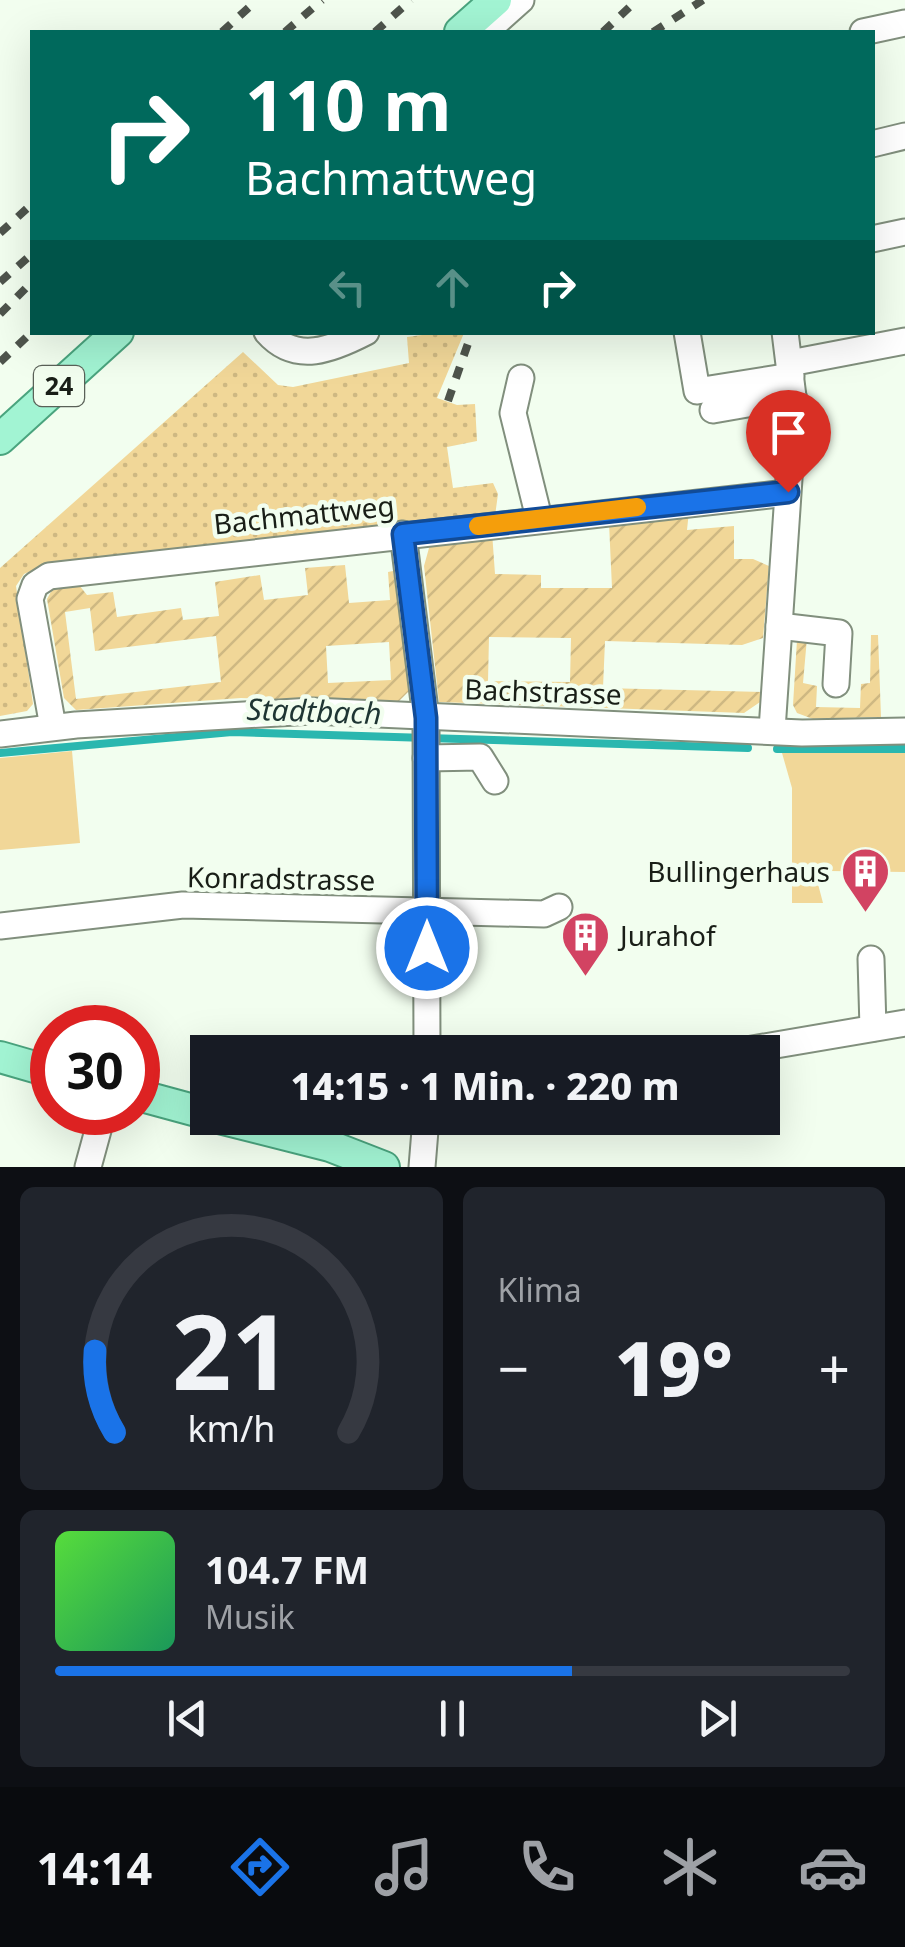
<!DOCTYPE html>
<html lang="de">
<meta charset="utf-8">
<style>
body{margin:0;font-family:"Noto Sans",sans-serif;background:#20242c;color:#f1f3f6;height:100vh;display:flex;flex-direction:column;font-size:38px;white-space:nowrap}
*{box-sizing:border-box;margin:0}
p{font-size:32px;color:#9ea1a6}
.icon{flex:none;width:55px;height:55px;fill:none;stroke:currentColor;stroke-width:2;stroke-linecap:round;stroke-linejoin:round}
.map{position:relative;height:1167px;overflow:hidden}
.details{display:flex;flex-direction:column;gap:20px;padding:20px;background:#0d0f14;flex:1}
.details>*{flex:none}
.guide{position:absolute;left:30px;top:30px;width:845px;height:305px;border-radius:0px;box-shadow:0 10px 40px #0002;background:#00695c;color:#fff;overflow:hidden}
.speed{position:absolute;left:30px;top:1005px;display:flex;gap:20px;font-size:50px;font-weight:700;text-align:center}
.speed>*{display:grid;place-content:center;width:130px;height:130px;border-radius:50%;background:#171b24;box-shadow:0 10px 40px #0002;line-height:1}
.speed .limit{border:15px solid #d22;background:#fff;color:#111}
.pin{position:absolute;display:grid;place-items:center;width:85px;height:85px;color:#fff;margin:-102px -42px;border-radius:50% 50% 50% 0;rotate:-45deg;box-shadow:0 0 10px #0007}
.pin .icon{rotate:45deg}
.me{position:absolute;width:110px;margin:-55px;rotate:0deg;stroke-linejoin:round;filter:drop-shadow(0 0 8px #0008)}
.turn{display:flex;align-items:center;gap:35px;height:210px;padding:0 50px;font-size:45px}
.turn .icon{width:130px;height:130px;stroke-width:2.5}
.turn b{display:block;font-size:70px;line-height:85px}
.lanes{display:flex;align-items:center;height:95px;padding:0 50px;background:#0003;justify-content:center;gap:50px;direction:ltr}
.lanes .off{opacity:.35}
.big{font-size:75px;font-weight:800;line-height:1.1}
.details .card{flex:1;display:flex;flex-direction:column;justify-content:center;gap:15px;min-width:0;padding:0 35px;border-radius:15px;background:#20242c}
.details .dial{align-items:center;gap:0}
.dial svg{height:260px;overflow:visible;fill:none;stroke:#363941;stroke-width:7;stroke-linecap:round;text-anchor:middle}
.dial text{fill:#f1f3f6;stroke:none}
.song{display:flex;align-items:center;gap:30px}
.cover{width:120px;height:120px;border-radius:15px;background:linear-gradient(135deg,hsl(110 70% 55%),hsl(150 70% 35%))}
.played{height:10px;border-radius:5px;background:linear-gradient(90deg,#1a73e8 65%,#363941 65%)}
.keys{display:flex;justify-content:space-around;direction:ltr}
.heat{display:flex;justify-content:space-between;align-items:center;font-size:55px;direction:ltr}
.details .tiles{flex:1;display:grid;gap:20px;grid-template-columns:1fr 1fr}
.card:last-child{grid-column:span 2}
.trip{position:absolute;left:190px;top:1035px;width:590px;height:100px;border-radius:0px;background:#171b24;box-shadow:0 10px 40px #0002;font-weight:800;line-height:100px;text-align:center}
.tab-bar{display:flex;height:160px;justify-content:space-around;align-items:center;background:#090b0e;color:#9ea1a6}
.tab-bar .icon{width:70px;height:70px}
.tab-bar .active{color:#1a73e8}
.tab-bar b{font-size:45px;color:#f1f3f6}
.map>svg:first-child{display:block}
.grass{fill:url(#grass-dots)}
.park{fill:#f1d798}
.garden{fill:url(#garden-furrows);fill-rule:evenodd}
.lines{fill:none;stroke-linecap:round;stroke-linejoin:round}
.stream{stroke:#2ab7af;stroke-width:8}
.minor-casing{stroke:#818f7d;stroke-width:29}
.major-casing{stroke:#4aa47e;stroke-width:34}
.minor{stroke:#fff;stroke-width:25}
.major{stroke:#a2f4d3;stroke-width:30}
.rail{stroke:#4e544c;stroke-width:8;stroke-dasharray:12 12;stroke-linecap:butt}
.route-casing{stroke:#114b97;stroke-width:25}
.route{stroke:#1a73e8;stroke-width:18}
.slow{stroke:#f59e0b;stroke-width:18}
.labels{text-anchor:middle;stroke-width:9;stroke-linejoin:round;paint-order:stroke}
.shield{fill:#f2feef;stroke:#5a6158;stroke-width:2.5}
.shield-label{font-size:25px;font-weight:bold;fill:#191e17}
.street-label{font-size:28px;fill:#191e17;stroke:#f2feef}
.poi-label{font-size:28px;fill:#191e17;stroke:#f2feef;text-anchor:end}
.water-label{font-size:30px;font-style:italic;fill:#1e3533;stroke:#f2feef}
</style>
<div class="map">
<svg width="905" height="1167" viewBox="0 0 905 1167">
<defs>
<pattern id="grass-dots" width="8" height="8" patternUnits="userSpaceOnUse" patternTransform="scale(2.5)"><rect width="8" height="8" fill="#f1d798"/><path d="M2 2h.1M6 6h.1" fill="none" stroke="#ceb882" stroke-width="1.8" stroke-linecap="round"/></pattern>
<pattern id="garden-furrows" width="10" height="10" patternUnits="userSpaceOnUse" patternTransform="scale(2.5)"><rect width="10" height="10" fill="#f1d798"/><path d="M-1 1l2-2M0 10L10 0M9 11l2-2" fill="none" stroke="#ceb882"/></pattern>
</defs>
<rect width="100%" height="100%" fill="#f2feef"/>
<path class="grass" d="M 437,333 L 464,333 L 437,398 L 457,405 L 475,404 L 477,441 L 447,447 L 453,488 L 493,483 L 498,494 L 495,516 L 42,566 L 24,574 L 16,586 L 33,704 L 27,711 L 0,716 L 0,568 L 243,352 L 278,385 L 293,387 L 409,363 L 407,337 Z"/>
<g class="park">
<path d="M 72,751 L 80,843 L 0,850 L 0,758 Z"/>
<path d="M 905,752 L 905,872 L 829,871 L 818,884 L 823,903 L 792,903 L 792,788 L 782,753 Z"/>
</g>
<g class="garden">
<path d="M 689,511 L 687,530 L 734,526 L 734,559 L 753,559 L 769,566 L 763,638 L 742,645 L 605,641 L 603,688 L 763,692 L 763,700 L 744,713 L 439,702 L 424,566 L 429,548 L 437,539 L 492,532 L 495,574 L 541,575 L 541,588 L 612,588 L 609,523 ZM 489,637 L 571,638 L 570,682 L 488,681 Z"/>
<path d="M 345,565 L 349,603 L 390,600 L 388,572 L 393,571 L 411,689 L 397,703 L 241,698 L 76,710 L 64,698 L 47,599 L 53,588 L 79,585 L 87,595 L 113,592 L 117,617 L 181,608 L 183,620 L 219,616 L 215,582 L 260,575 L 264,600 L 308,595 L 305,568 ZM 90,608 L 95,651 L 216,636 L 221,682 L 76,699 L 65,612 ZM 389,642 L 391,680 L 328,683 L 326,646 Z"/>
<path d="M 871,635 L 878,635 L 881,717 L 813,719 L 797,713 L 793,705 L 797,640 L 807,638 L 803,683 L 817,686 L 816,707 L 860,708 L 861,684 L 870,683 Z"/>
</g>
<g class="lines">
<g class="stream">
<path d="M 777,749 L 905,749"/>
<path d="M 0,753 L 232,732 L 748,748"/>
</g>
<defs>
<g id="minor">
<path d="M 485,32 L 521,0"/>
<path d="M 863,32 L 905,23"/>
<path d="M 872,144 L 905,136"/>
<path d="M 872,239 L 905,232"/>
<path d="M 267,332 C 296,365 333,349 366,332"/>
<path d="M 687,332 L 697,391 L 791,376"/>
<path d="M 790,363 L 905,341"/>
<path d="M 521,378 L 513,413 L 539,518"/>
<path d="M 713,410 L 793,396"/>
<path d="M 403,534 L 426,718 L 427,1052"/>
<path d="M 779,626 L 839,633 L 836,684"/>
<path d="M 53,727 L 30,599 L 35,585 L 49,576 L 787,493"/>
<path d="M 772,730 L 794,405 L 785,332"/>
<path d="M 0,734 L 76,725 L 312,711 L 802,733 L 905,731"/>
<path d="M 426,758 L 480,757 L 495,781"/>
<path d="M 0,926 L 183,905 L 544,914 L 559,907"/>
<path d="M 871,959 L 873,1028"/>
<path d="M 735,1052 L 905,1023"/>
<path d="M 301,1137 L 307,1122 L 343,1118"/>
<path d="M 88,1167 L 103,1112"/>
<path d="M 422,1167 L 426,1118"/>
</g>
<g id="major">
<path d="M 460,32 L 496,0"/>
<path d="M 0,439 L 118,332"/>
<path d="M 0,1057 L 52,1072"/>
<path d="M 138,1095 L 208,1114"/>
<path d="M 219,1118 L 330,1146 L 384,1167"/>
</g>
</defs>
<use href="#minor" class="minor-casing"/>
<use href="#major" class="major-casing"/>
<use href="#minor" class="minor"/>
<use href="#major" class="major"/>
<g class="rail">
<path d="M 222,32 L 257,0"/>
<path d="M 285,32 L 322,0"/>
<path d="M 375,32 L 411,0"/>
<path d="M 603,32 L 637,0"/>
<path d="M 653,32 L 703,0"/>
<path d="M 0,233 L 32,204"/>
<path d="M 0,282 L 32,254"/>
<path d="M 0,314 L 32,282"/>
<path d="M 0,362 L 32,332"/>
<path d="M 448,401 L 472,332"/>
</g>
</g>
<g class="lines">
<defs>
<path id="route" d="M 427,948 L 426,718 L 403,534 L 788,492"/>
</defs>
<use href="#route" class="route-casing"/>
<use href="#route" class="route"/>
<path class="slow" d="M 478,526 L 637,507"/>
</g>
<defs>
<symbol id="building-pin" viewBox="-11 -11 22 30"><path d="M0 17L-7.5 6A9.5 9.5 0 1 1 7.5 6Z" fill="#d24362" stroke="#f2feef"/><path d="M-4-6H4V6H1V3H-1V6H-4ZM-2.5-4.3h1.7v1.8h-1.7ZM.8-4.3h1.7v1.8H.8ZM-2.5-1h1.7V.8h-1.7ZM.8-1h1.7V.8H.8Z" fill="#fff"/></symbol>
</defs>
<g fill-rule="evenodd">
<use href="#building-pin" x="838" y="844" width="55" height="75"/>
<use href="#building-pin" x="558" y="908" width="55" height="75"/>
</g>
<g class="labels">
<rect class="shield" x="34" y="366" width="50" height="40" rx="8"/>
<g class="shield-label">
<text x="59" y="395">24</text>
</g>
<g class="street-label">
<text transform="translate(304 515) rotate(-6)" y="10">Bachmattweg</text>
<text transform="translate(543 692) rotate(2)" y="10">Bachstrasse</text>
<text transform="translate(281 879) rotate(1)" y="10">Konradstrasse</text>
</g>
<g class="poi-label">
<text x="830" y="882">Bullingerhaus</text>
<text x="620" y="946" text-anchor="start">Jurahof</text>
</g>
<g class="water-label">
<text transform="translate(314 712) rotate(2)" y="10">Stadtbach</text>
</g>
</g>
</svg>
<div class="speed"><div class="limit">30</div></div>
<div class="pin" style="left:788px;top:492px;background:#d93025"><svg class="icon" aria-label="arrive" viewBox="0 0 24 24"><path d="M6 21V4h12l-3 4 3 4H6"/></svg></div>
<svg class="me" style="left:427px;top:948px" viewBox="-20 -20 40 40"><circle r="17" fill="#1a73e8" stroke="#fff" stroke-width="3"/><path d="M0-11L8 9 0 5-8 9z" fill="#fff"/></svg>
<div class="trip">14:15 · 1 Min. · 220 m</div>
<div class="guide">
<div class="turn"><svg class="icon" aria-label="right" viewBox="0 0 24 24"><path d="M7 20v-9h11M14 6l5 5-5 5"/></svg><div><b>110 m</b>Bachmattweg</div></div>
<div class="lanes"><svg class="icon off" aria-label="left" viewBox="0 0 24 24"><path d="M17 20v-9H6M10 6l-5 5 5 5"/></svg><svg class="icon off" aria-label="ahead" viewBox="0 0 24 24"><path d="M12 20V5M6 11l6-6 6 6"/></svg><svg class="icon" aria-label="right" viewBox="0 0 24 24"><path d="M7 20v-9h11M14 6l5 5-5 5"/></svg></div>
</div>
</div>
<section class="details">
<div class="tiles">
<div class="card dial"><svg viewBox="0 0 100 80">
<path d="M14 69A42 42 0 1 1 86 69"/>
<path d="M14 69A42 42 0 0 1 8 44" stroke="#1a73e8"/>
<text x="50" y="56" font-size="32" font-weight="700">21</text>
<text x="50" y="72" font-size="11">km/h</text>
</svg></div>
<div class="card"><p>Klima</p>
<div class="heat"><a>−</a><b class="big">19°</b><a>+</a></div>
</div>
<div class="card">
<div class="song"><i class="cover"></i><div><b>104.7 FM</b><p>Musik</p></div></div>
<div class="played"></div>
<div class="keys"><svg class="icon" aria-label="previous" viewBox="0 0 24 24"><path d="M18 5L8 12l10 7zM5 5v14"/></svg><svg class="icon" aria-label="pause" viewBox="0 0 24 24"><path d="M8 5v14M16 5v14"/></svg><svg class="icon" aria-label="next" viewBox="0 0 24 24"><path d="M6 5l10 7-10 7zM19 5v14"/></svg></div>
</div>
</div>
</section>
<nav class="tab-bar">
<b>14:14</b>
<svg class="icon active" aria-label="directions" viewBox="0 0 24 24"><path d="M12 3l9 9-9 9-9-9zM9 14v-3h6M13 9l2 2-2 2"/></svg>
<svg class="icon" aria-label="music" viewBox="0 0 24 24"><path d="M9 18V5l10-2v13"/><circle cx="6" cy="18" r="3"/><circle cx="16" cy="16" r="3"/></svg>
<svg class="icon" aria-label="phone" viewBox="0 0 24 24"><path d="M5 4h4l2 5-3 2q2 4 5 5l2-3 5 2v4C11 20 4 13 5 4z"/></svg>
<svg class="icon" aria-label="climate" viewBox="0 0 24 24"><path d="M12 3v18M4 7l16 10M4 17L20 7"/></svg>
<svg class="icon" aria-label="car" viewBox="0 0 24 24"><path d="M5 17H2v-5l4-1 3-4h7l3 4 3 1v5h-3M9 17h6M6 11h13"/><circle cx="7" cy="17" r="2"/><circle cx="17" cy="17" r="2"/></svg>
</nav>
